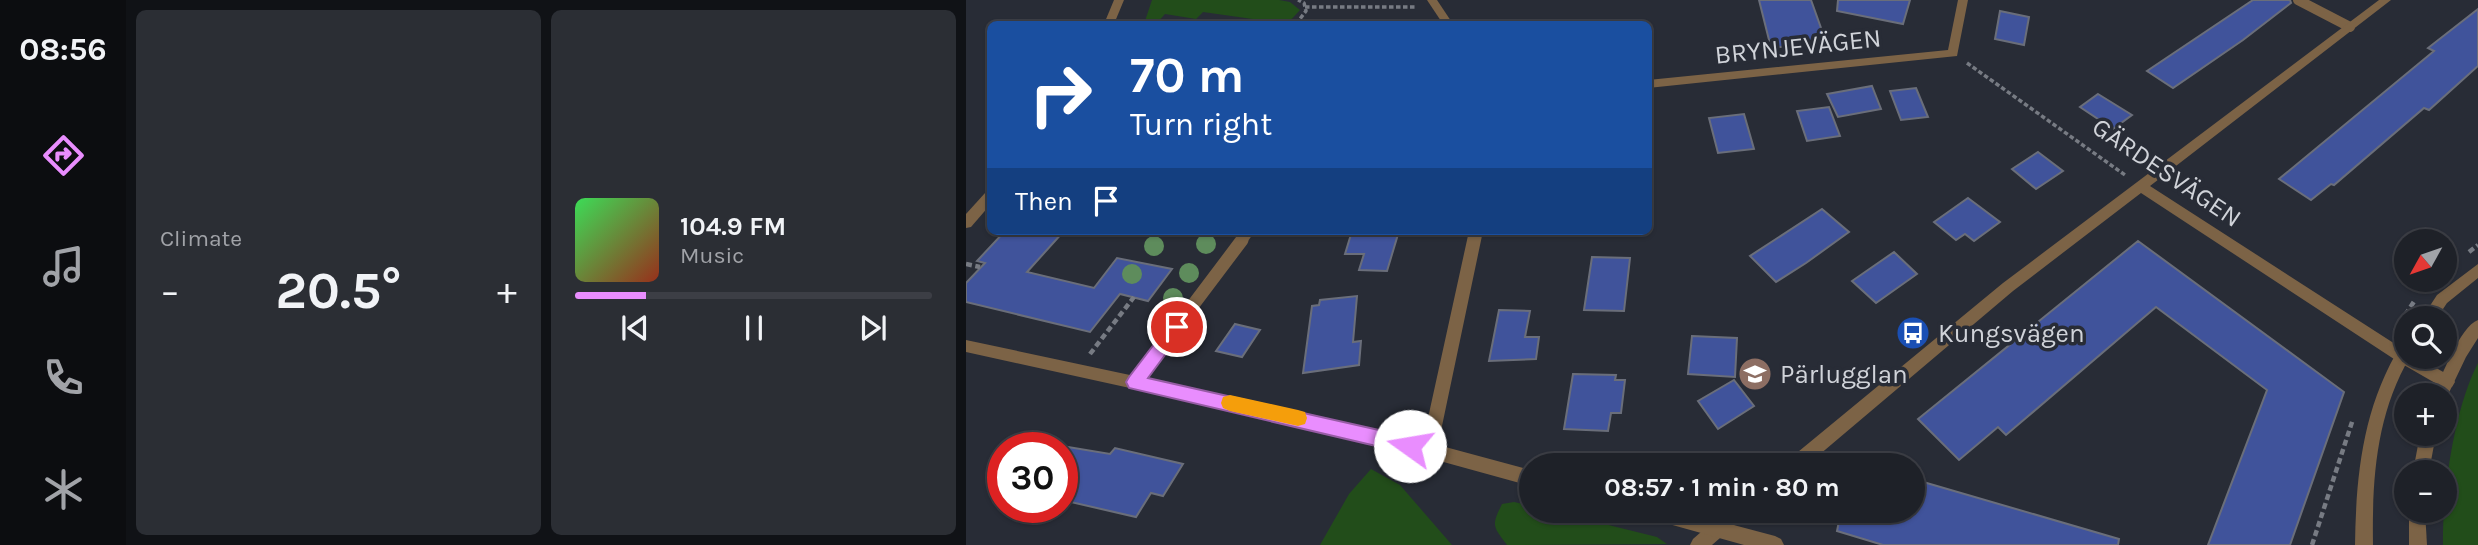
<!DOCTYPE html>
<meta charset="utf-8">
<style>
body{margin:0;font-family:Karla,sans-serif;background:#2b2e34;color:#f1f3f6;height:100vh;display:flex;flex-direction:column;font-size:26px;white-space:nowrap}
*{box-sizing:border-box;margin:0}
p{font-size:23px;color:#a1a3a8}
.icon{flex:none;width:38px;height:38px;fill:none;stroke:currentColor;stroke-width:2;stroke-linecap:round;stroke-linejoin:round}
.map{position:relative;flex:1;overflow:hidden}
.side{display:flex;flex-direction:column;gap:10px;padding:10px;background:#101216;width:840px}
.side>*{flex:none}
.banner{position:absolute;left:21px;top:21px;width:665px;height:214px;border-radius:10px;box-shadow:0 2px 5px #0004,0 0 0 2px #3c3e45;background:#1a4fa0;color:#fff;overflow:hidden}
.needle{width:46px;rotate:230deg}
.tools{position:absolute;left:1428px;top:229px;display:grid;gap:14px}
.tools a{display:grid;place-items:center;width:63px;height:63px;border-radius:50%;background:#1e2128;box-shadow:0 2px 5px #0004,0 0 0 2px #3c3e45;font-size:35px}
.speed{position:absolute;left:21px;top:432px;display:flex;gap:14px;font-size:35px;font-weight:700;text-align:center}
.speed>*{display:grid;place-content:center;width:91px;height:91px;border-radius:50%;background:#1e2128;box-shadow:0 2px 5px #0004,0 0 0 2px #3c3e45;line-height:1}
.speed .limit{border:10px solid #d22;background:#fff;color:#111}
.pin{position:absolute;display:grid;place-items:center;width:60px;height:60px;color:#fff;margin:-30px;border:4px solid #fff;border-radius:50%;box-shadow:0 2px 7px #0007}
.me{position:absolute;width:77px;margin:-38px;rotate:283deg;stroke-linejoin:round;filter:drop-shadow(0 0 5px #0008)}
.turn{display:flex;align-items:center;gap:24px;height:147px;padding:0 28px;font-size:32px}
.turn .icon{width:91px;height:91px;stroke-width:2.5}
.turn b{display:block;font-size:49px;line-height:60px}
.then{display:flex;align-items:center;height:66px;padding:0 28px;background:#0003;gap:14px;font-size:26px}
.big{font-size:52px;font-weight:700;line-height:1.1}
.side .card{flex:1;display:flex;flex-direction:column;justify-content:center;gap:10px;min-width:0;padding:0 24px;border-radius:10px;background:#2b2e34}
.song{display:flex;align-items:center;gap:21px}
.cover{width:84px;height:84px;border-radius:10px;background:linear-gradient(135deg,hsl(130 70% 55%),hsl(10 70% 35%))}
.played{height:7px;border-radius:4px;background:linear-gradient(90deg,#e98dfe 20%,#3c3e45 20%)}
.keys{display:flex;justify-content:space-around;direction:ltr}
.heat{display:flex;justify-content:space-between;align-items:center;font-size:38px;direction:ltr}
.side .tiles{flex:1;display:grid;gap:10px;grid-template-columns:repeat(2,1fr)}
.trip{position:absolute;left:553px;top:453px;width:406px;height:70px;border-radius:35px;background:#1e2128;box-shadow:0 2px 5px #0004,0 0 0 2px #3c3e45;font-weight:700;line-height:70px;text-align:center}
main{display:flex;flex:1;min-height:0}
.menu{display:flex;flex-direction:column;width:126px;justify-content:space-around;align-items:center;background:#0c0d10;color:#a1a3a8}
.menu .icon{width:49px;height:49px}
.menu .selected{color:#e98dfe}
.menu b{font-size:32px;color:#f1f3f6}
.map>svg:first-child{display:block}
.green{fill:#224d1a}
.building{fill:#40539b;stroke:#6a6e7a;stroke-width:2}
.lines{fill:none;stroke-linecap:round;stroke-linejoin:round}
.path-far1{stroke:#777b83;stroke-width:3.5;stroke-dasharray:4.5 2.5;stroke-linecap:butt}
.path{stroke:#777b83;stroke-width:4.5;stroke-dasharray:6 3.5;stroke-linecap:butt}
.service-far1{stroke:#7c6346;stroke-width:10}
.service{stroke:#7c6346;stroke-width:13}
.minor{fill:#7c6346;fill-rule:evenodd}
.tertiary{fill:#7c6346;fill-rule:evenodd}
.tree{fill:#5e8c5c}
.route{fill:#e98dfe;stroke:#975ca5;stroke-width:2}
.slow{fill:#f59e0b}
.labels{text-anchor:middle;stroke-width:7;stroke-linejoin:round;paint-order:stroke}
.street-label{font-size:26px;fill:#d0d3d9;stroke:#282c36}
.poi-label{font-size:26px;fill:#d0d3d9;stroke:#282c36;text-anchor:start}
</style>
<main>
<nav class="menu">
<b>08:56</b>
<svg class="icon selected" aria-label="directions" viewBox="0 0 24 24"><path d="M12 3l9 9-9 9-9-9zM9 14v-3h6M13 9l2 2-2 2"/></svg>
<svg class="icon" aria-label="music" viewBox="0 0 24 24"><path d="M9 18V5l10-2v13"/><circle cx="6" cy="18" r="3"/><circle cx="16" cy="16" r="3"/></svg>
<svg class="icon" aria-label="phone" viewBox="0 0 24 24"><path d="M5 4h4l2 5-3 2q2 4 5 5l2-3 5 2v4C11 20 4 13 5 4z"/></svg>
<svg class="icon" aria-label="climate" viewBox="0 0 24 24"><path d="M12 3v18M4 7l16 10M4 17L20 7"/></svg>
</nav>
<section class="side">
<div class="tiles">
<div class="card"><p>Climate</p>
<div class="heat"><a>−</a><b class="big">20.5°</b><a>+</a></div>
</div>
<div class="card">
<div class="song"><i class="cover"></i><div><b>104.9 FM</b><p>Music</p></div></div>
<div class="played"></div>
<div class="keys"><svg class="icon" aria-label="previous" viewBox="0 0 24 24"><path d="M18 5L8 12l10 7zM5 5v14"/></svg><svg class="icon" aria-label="pause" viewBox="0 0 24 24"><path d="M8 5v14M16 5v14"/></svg><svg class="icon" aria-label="next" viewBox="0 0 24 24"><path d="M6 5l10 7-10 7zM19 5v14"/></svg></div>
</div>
</div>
</section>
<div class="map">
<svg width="1512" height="545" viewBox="0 0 1512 545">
<rect width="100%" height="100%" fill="#282c36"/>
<g class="green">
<path d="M 186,0 L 313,0 L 324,2 L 334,10 L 321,24 L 237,12 L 230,19 L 199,14 L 190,24 L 178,24 Z"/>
<path d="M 1512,363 L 1512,545 L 1477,545 C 1476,493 1488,409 1512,363 Z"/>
<path d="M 405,469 L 434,485 L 486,545 L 354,545 L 383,494 Z"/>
<path d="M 548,502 L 565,506 L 565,511 L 586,511 L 691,537 L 701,544 L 541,545 C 527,526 525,526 536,504 Z"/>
</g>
<g class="building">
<path d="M 793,0 L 845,0 L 860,42 L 805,48 Z"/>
<path d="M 872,0 L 944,0 L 937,24 L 871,11 Z"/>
<path d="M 1287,0 L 1324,0 L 1325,3 L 1277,40 L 1207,88 L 1181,71 Z"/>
<path d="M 1512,9 L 1512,66 L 1463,110 L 1458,108 L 1368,185 L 1365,184 L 1345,200 L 1313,179 L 1468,51 L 1462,48 Z"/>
<path d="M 1034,11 L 1063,17 L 1058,45 L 1029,39 Z"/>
<path d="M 906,86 L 915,109 L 872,117 L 861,94 Z"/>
<path d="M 950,88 L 962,117 L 935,120 L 924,91 Z"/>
<path d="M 1132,94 L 1166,115 L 1147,129 L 1114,107 Z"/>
<path d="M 863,107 L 874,136 L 841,141 L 831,111 Z"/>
<path d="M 778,114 L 788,149 L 752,153 L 743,118 Z"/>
<path d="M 1072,152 L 1097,171 L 1070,189 L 1046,169 Z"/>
<path d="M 1002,198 L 1034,222 L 1008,241 L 999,234 L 990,240 L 968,222 Z"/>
<path d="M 856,209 L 883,232 L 840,263 L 810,282 L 784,256 Z"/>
<path d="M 39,231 L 98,231 L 61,272 L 128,288 L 151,258 L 206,269 L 182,301 L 154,294 L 124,332 L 0,302 L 0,283 L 19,263 L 11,261 Z"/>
<path d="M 386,231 L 433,231 L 421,271 L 393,270 L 398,254 L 379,254 Z"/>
<path d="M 1172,241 L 1378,392 L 1324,545 L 1242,545 L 1301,390 L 1190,307 L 1040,435 L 1032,427 L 993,460 L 952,419 Z"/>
<path d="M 928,252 L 951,274 L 910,303 L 886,281 Z"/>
<path d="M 626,257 L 664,258 L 658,311 L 618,310 Z"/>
<path d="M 391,296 L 387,342 L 395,341 L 393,365 L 337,373 L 346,306 L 353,305 L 354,300 Z"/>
<path d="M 533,310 L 564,311 L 559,337 L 573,337 L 570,359 L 523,361 Z"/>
<path d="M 269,324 L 294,330 L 276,357 L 250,351 Z"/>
<path d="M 726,336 L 771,338 L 769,377 L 722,374 Z"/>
<path d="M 607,374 L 650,375 L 649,380 L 659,380 L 655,413 L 645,413 L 642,431 L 598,429 Z"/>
<path d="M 768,380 L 788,406 L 752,429 L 732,401 Z"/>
<path d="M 96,446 L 144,454 L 149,448 L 217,464 L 197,496 L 185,493 L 170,517 L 96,500 Z"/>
<path d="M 947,479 L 1153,539 L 1152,545 L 917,545 L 871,531 L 875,511 L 947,511 Z"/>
</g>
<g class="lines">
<g class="path-far1">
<path d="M 339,7 L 449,7"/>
<path d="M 330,24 L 340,11 L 338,3 L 332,0"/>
<path d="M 1001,63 L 1159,175"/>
<path d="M 240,235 L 243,231"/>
</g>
<g class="path">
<path d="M 1503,252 L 1512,245"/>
<path d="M 0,264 L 14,267"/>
<path d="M 1479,268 L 1490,260"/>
<path d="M 1429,331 L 1449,300"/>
<path d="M 124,354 L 168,297"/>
<path d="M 1346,545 L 1387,419"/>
</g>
<g class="service-far1">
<path d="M 1332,0 L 1384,27"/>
<path d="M 275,242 L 283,231"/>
</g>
<path class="service" d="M 169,382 L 276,240"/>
<g class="minor">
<path d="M 148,0 L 158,0 L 148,24 L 138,24 Z"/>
<path d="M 992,0 L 1002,0 L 991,56 L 682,88 L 682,80 L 982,50 Z"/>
<path d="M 1413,0 L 1425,0 L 1184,186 L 1440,351 L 1440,357 L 1451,357 L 1486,377 L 1489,382 L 1486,387 L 1481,389 L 1476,387 L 1431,361 L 1175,193 L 1047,291 L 840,466 L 819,466 L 821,461 L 1037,283 Z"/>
<path d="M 24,192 L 24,205 L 5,227 L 0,228 L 0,214 L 19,193 Z"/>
<path d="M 0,340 L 314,407 L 463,442 L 469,445 L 471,450 L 469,455 L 463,458 L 314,421 L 0,352 Z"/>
<path d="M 759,511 L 780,511 L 778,517 L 746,545 L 724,545 L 727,539 Z"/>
</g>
<g class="tertiary">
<path d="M 461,0 L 471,0 L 487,24 L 477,24 Z"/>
<path d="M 503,231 L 517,231 L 472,445 L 565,470 L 565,486 L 463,458 L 457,455 L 455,450 Z"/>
<path d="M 1512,264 L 1512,278 L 1481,303 L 1471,318 L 1456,318 L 1471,295 Z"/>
<path d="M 1512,320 L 1512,338 L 1500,357 L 1479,401 L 1479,396 L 1467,396 C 1475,378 1494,326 1512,320 Z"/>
<path d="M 1440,344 L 1440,357 L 1444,357 C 1410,414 1406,480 1407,545 L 1389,545 C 1390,474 1397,407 1435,345 Z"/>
<path d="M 1454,434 L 1470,434 L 1463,472 L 1447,472 Z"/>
<path d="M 677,511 L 715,511 L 809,536 L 815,539 L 818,545 L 778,545 L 685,519 L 679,517 Z"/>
<path d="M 1443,511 L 1459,511 L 1461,545 L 1443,545 Z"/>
</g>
</g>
<g class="tree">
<circle cx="240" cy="244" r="10"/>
<circle cx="188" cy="246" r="10"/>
<circle cx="223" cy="273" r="10"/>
<circle cx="166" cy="274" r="10"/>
<circle cx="207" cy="298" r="10"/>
<circle cx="193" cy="320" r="10"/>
</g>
<path class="route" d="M 211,320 L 216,322 L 219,327 L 216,332 L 182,378 L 444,437 L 450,440 L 453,446 L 450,452 L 444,454 L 163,388 L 160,382 L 163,377 L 205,322 Z"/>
<path class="slow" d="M 264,395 L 332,410 L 339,412 L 341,418 L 339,424 L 332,426 L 264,411 L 257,408 L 255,403 L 257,397 Z"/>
<defs>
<symbol id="bus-disc" viewBox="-11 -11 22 22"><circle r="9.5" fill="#1a4fb4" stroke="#282c36"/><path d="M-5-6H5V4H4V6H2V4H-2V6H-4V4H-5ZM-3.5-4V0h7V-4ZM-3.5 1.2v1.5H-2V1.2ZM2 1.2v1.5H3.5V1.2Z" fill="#fff"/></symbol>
<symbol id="school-disc" viewBox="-11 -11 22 22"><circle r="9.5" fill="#8d6e63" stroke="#282c36"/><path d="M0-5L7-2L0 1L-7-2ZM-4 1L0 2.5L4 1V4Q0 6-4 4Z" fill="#fff"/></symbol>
</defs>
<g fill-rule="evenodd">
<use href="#bus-disc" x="928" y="314" width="38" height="38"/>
<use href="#school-disc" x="770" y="355" width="38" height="38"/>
</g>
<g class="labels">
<g class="street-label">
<text transform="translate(832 46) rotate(-6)" y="9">BRYNJEVÄGEN</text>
<text transform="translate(1201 172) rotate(34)" y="9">GÄRDESVÄGEN</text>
</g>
<g class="poi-label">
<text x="972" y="342">Kungsvägen</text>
<text x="814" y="383">Pärlugglan</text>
</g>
</g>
</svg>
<div class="tools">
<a><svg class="needle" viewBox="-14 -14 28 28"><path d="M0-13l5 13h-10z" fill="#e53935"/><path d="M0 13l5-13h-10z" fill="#a1a3a8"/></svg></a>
<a><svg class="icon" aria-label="search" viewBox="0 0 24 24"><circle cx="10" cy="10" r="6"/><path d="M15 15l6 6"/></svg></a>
<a>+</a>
<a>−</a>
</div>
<div class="speed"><div class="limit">30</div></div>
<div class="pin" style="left:211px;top:327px;background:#d93025"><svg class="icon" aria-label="arrive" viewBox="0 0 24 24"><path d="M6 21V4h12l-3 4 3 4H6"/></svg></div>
<svg class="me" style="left:444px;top:446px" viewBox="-20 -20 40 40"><circle r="19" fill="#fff"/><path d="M0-13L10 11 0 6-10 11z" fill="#e98dfe"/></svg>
<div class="trip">08:57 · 1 min · 80 m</div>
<div class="banner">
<div class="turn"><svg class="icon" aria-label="right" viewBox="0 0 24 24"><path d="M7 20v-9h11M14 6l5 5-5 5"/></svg><div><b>70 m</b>Turn right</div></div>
<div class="then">Then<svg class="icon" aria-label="arrive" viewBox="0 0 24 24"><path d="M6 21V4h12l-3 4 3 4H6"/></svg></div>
</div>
</div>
</main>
